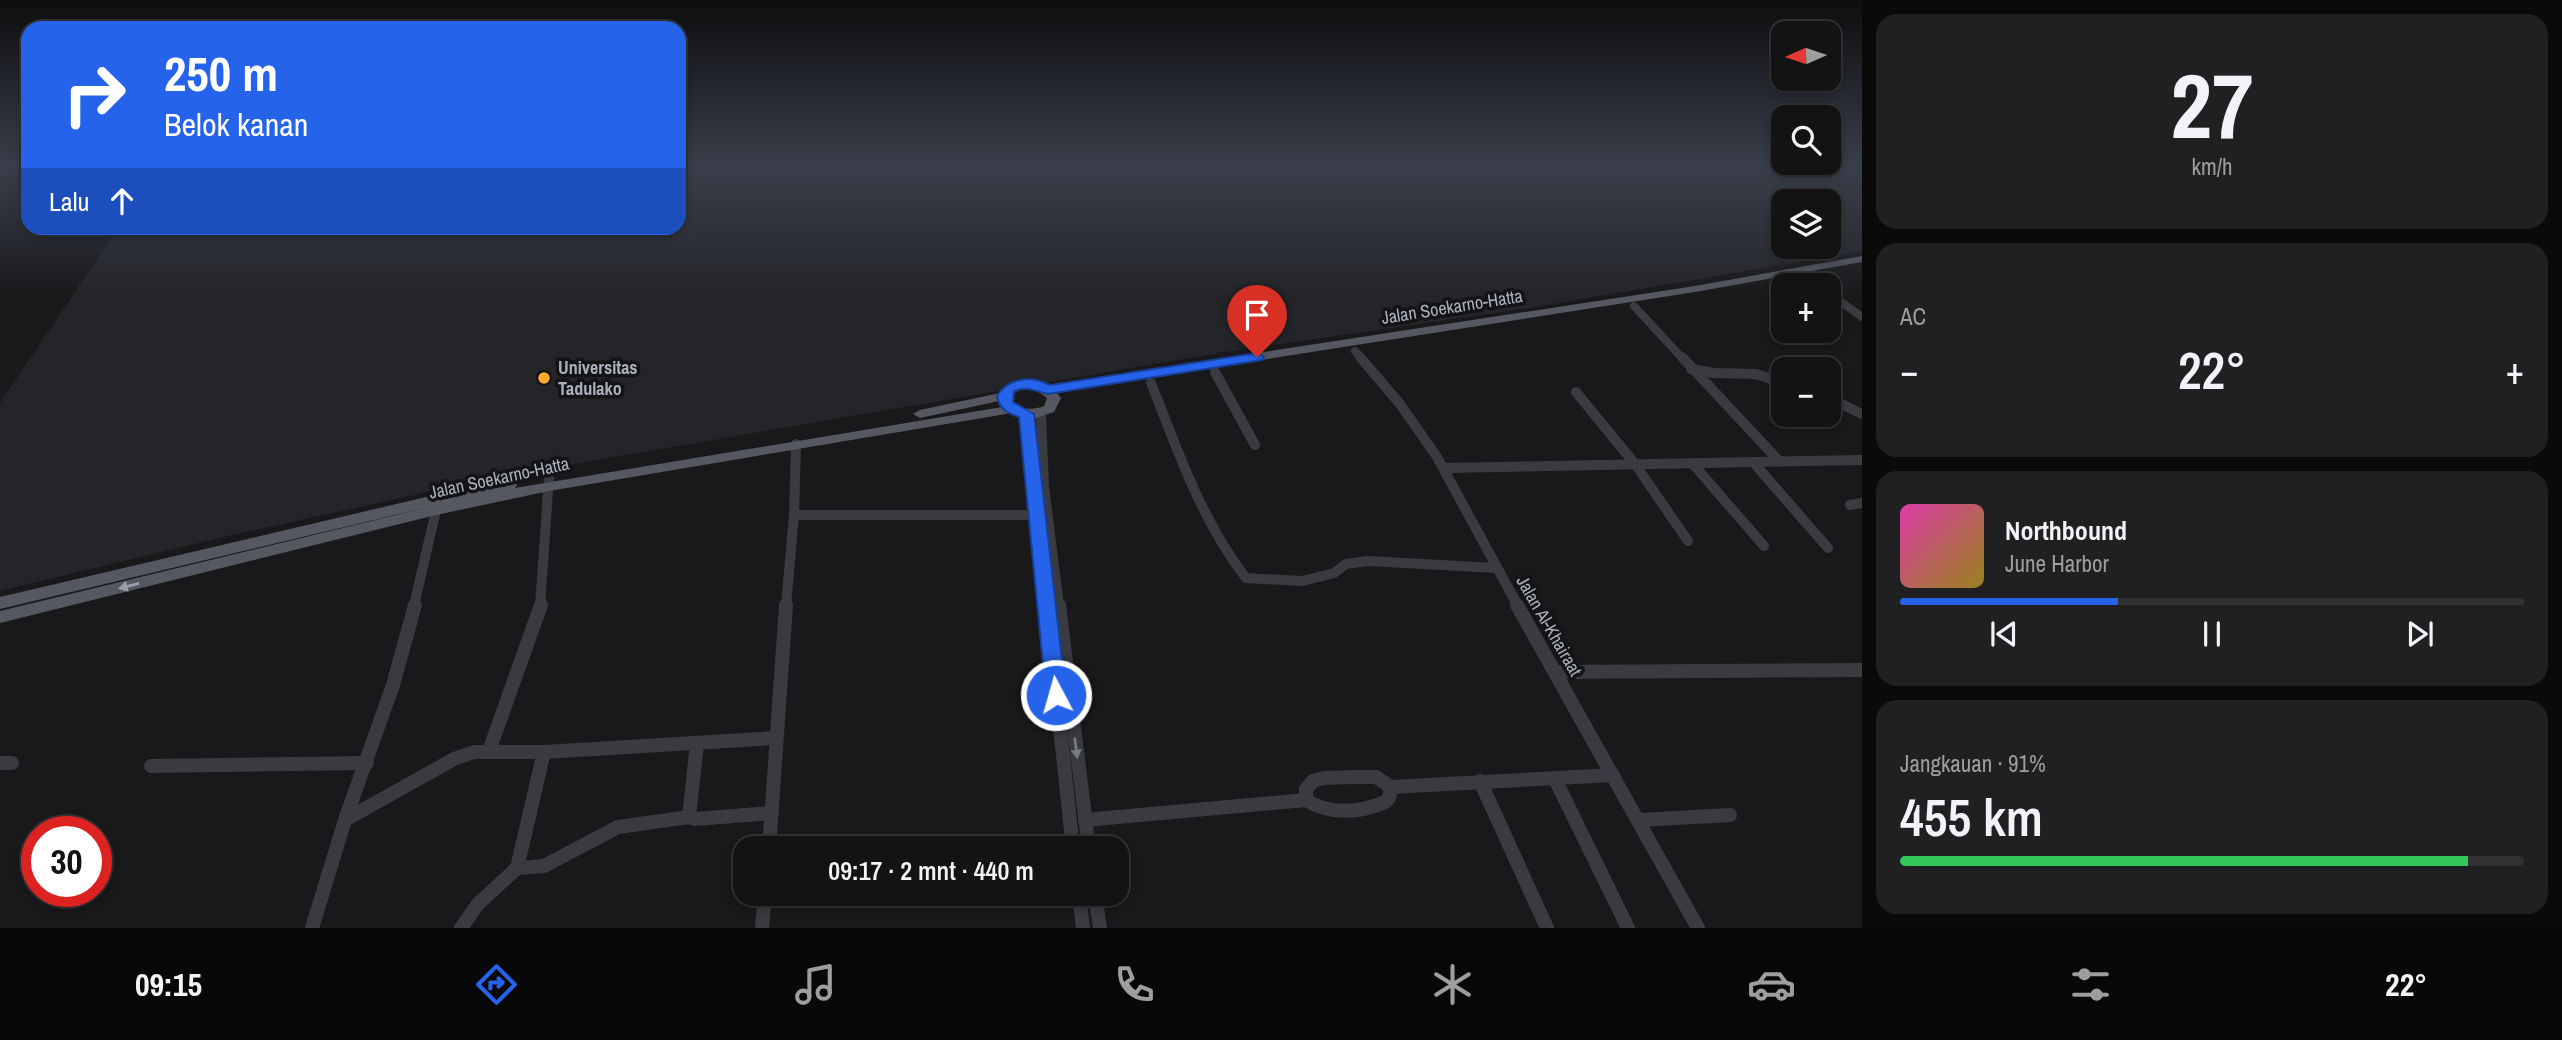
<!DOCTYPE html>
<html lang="id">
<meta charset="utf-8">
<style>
body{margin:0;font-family:"Archivo Narrow",sans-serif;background:#202022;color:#f1f3f6;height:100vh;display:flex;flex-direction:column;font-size:26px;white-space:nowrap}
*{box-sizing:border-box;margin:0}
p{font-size:23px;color:#9d9ea0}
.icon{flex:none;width:38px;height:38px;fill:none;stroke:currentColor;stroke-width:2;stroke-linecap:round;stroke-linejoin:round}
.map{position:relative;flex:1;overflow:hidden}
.details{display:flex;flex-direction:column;gap:14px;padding:14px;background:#0a0a0b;width:700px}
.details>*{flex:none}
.banner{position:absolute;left:21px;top:21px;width:665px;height:214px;border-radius:21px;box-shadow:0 4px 10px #0003,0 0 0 2px #323234;background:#2563eb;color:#fff;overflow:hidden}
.needle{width:46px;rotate:267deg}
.fabs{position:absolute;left:1771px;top:21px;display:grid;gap:14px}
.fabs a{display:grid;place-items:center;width:70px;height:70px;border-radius:14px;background:#131314;box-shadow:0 4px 10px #0003,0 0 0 2px #323234;font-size:35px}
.speed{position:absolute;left:21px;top:816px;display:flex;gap:14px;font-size:35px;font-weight:700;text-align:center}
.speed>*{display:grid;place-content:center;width:91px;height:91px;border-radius:50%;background:#131314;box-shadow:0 4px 10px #0003,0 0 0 2px #323234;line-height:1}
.speed .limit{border:10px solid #d22;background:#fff;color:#111}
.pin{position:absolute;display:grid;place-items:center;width:60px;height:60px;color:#fff;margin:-72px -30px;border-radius:50% 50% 50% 0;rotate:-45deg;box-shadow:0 0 7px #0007}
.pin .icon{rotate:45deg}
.me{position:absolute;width:77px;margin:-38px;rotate:354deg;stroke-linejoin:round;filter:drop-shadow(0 0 5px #0008)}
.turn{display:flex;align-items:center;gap:24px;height:147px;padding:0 28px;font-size:32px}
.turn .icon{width:91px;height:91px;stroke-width:2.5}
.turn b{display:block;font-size:49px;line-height:60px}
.then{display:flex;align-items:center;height:66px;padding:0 28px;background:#0003;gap:14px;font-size:26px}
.big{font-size:52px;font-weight:600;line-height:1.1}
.details .widget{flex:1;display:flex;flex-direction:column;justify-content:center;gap:10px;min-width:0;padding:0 24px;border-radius:21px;background:#202022}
.details .dial{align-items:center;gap:0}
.dial b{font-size:91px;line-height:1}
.song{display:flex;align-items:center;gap:21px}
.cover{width:84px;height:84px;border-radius:10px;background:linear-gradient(135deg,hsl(320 70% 55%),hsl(50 70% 35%))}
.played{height:7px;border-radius:4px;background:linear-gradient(90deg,#2563eb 35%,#323234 35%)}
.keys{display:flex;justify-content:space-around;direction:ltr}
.heat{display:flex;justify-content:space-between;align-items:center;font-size:38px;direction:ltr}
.charge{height:10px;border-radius:5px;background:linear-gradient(90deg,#34c759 91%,#323234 0)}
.trip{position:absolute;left:733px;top:836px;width:396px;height:70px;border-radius:21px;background:#131314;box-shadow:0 4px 10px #0003,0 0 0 2px #323234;font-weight:600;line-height:70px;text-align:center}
.menu{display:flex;height:112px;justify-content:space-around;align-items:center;background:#080808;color:#9d9ea0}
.menu .icon{width:49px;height:49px}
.menu .active{color:#2563eb}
.menu b{font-size:32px;color:#f1f3f6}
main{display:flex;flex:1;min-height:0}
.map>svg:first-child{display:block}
.built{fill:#242528;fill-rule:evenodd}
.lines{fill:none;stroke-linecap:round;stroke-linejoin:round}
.minor-far2{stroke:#393b41;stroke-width:8}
.minor-far1{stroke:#393b41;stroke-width:10}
.minor{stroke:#393b41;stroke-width:14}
.major{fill:#555860;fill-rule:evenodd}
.oneway{fill:#999faa}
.oneway2{fill:#777c85}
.route{fill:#2563eb;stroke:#184099;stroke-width:2}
.poi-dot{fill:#ffa92d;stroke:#141416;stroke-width:2.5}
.labels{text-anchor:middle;stroke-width:7;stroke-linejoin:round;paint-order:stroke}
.street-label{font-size:18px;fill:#aab1bc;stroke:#141416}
.poi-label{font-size:18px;font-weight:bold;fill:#aab1bc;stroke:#141416;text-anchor:start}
</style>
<main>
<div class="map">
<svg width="1862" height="928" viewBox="0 0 1862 928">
<rect width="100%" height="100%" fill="#19191b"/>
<path class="built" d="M 679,168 L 1852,168 L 1862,174 L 1862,251 L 1536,307 L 1218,353 L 492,478 L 219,538 L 0,591 L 0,403 L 118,228 L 679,228 ZM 1783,201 L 1829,201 L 1829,247 L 1783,247 Z"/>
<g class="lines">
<g class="minor-far2">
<path d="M 1808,278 L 1818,285"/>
<path d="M 1829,293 L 1862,317"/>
<path d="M 1634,306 L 1683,359"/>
<path d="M 1355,351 L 1362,359"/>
</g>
<g class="minor-far1">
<path d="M 1360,357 L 1400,404 L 1437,457 L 1518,606"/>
<path d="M 1682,357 L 1779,461"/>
<path d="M 1691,369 L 1714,373 L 1756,374 L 1783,383"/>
<path d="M 1215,372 L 1255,445"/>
<path d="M 1151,383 C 1178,451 1201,520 1246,578 L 1302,581 L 1334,573 L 1346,564 L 1368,561 L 1496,568"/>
<path d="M 1576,392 L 1635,464 L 1688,541"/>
<path d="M 1829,398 L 1862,414"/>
<path d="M 1041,413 L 1044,487 L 1059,606"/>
<path d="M 1026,414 L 1047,606"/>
<path d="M 1753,462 L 1828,548"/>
<path d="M 1693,464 L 1764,546"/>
<path d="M 1445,468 L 1862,460"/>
<path d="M 1850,505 L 1862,503"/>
<path d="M 794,515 L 1036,515"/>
<path d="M 414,606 L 436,510"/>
<path d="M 540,606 L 549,477"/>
<path d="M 786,606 L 794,515 L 796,444"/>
</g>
<g class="minor">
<path d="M 1047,605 L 1073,849"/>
<path d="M 1059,605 L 1089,849"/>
<path d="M 1517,605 L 1698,928"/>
<path d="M 1555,672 L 1862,670"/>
<path d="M 489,751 L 541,605"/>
<path d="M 0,763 L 12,763"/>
<path d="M 151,766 L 367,763"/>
<path d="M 1555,779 L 1628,928"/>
<path d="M 1480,781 L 1547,928"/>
<path d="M 1306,800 L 1306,789 L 1313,781 L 1324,778 L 1354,777 L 1376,777 L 1391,787"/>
<path d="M 689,817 L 697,744"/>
<path d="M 345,820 L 454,759 L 474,752 L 544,752 L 776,738"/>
<path d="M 1085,820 L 1306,800 C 1329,815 1360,813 1385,802 L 1389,798 L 1391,787 L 1613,775"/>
<path d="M 1640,820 L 1730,815"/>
<path d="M 769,849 L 786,605"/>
<path d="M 517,868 L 544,866 L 618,827 L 689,817 L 695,819 L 772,813"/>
<path d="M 1079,894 L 1083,928"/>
<path d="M 1095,894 L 1100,928"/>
<path d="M 312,928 L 345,820 L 393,685 L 415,605"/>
<path d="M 461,928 L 478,904 L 517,868 L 544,752"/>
<path d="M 762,928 L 765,894"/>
</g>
<path class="major" d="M 1862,256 L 1862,262 L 1695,292 L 1056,392 L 1061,398 L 1054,412 L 1036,418 L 1012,413 L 549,491 L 436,515 L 0,623 L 0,611 L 454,501 L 0,609 L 0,597 L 439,494 L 510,480 L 515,482 L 517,485 L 515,488 L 1002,407 L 999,401 L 920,418 L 913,414 L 920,410 L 1000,393 L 1011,383 L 1022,380 L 1036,381 L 1048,385 L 1695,286 ZM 1033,388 L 1047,398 L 1044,406 C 1032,411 1015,410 1011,396 L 1020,389 Z"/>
</g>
<defs><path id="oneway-solid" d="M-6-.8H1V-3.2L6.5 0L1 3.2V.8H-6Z" transform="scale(1.75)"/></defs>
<use class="oneway" href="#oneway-solid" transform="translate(129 586) rotate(166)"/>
<use class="oneway2" href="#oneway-solid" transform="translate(1076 748) rotate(83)"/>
<linearGradient id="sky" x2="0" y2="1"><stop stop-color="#0e0e0f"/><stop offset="0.56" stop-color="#383e4a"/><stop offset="1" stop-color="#383e4a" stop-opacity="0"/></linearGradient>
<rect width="1862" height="298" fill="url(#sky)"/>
<path class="route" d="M 1257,353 L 1264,357 L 1262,360 L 1048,394 C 1035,391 1027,386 1014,391 L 1013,402 L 1034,414 L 1066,695 L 1063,700 L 1056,703 L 1049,700 L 1046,695 L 1019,417 C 1007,413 999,409 997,396 C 1008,378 1031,375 1050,385 Z"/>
<circle class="poi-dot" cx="544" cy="378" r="7"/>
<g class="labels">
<g class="street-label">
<text transform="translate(1452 307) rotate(-9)" y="6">Jalan Soekarno-Hatta</text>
<text transform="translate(499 478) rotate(-12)" y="6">Jalan Soekarno-Hatta</text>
<text transform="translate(1549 626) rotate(60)" y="6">Jalan Al-Khairaat</text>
</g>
<g class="poi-label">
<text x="558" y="374">Universitas<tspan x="558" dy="21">Tadulako</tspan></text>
</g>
</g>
</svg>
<div class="fabs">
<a><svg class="needle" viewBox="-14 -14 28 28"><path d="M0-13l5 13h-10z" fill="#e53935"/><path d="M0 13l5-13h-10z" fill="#9d9ea0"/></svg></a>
<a><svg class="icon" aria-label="search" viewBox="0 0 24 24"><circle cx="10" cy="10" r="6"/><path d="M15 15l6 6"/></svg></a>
<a><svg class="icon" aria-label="layers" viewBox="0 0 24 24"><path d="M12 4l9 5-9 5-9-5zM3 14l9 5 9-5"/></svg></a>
<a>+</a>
<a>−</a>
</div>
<div class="speed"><div class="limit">30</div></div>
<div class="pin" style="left:1257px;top:357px;background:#d93025"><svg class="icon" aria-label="arrive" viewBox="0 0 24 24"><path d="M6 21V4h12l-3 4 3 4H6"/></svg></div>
<svg class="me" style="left:1056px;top:695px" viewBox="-20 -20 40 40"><circle r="17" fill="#2563eb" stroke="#fff" stroke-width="3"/><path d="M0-11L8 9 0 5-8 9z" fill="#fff"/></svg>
<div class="trip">09:17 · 2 mnt · 440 m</div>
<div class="banner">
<div class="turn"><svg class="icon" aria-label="right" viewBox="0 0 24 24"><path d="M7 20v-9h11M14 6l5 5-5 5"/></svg><div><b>250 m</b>Belok kanan</div></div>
<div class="then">Lalu<svg class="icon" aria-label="ahead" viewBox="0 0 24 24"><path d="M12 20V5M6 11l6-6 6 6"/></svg></div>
</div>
</div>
<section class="details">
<div class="widget dial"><b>27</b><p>km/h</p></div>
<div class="widget"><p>AC</p>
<div class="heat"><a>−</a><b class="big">22°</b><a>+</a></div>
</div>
<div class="widget">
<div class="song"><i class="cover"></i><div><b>Northbound</b><p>June Harbor</p></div></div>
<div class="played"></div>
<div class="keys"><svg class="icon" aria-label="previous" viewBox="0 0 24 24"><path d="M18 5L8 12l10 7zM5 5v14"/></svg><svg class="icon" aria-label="pause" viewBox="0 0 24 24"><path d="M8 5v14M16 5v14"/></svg><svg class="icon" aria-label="next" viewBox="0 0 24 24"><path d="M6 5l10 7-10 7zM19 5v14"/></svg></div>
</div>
<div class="widget"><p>Jangkauan · 91%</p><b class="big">455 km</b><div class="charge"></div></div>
</section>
</main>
<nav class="menu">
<b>09:15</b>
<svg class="icon active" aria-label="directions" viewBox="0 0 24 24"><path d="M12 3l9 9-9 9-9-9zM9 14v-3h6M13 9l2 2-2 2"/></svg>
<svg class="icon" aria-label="music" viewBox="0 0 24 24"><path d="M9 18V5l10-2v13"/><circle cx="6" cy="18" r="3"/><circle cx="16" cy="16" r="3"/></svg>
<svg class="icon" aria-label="phone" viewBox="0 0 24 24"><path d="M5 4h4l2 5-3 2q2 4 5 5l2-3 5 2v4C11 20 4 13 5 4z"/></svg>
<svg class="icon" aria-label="climate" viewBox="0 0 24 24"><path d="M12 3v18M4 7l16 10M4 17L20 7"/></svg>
<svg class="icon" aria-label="car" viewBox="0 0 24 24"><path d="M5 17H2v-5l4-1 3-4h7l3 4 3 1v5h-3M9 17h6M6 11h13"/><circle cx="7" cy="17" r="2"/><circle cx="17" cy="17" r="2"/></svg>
<svg class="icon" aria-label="filters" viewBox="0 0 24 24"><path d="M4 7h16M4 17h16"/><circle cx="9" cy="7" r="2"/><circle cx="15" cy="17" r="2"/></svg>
<b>22°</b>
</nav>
